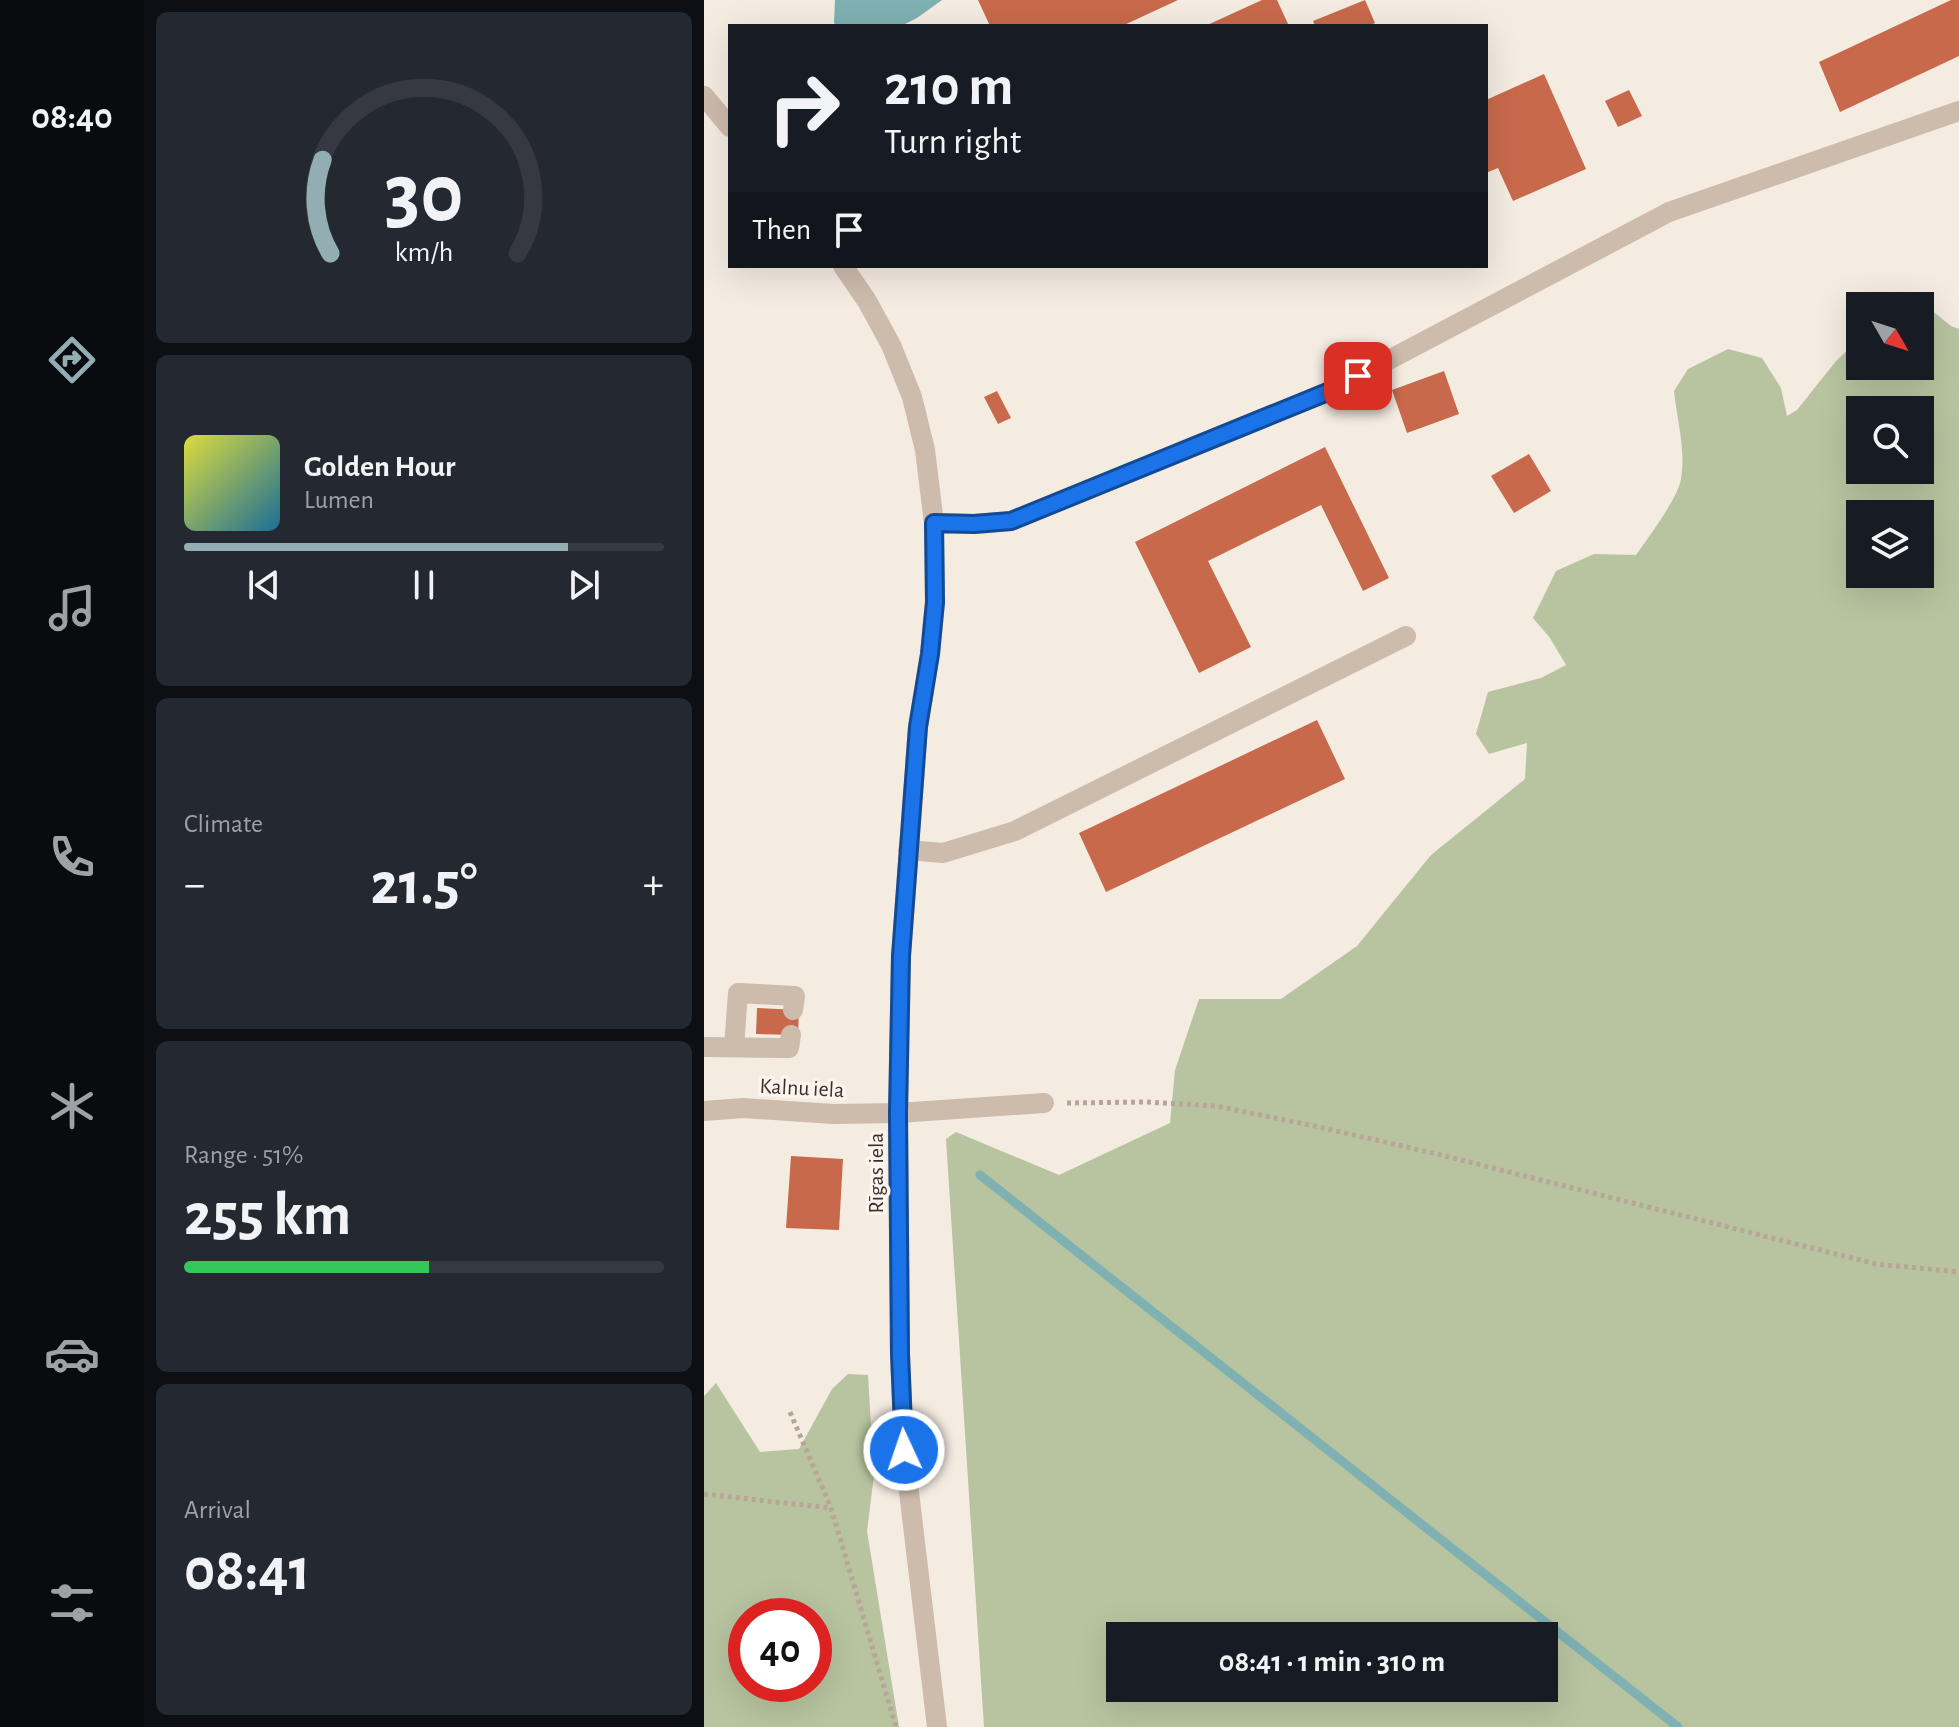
<!DOCTYPE html>
<meta charset="utf-8">
<style>
body{margin:0;font-family:"Alegreya Sans",sans-serif;background:#242831;color:#f1f3f6;height:100vh;display:flex;flex-direction:column;font-size:30px;white-space:nowrap}
*{box-sizing:border-box;margin:0}
p{font-size:26px;color:#9ea1a6}
.icon{flex:none;width:44px;height:44px;fill:none;stroke:currentColor;stroke-width:2;stroke-linecap:round;stroke-linejoin:round}
.map{position:relative;flex:1;overflow:hidden}
.panel{display:flex;flex-direction:column;gap:12px;padding:12px;background:#0d0f14;width:560px}
.panel>*{flex:none}
.guide{position:absolute;left:24px;top:24px;width:760px;height:244px;border-radius:0px;box-shadow:0 8px 32px #0002;background:#171b24;color:#f1f3f6;overflow:hidden}
.needle{width:52px;rotate:129deg}
.tools{position:absolute;left:1142px;top:292px;display:grid;gap:16px}
.tools a{display:grid;place-items:center;width:88px;height:88px;border-radius:0px;background:#171b24;box-shadow:0 8px 32px #0002;font-size:40px}
.speed{position:absolute;left:24px;top:1598px;display:flex;gap:16px;font-size:40px;font-weight:700;text-align:center}
.speed>*{display:grid;place-content:center;width:104px;height:104px;border-radius:50%;background:#171b24;box-shadow:0 8px 32px #0002;line-height:1}
.speed .limit{border:12px solid #d22;background:#fff;color:#111}
.pin{position:absolute;display:grid;place-items:center;width:68px;height:68px;color:#fff;margin:-34px;border-radius:16px;box-shadow:0 4px 12px #0006}
.me{position:absolute;width:88px;margin:-44px;rotate:357deg;stroke-linejoin:round;filter:drop-shadow(0 0 6px #0008)}
.turn{display:flex;align-items:center;gap:28px;height:168px;padding:0 24px;font-size:36px}
.turn .icon{width:104px;height:104px;stroke-width:2.5}
.turn b{display:block;font-size:56px;line-height:68px}
.then{display:flex;align-items:center;height:76px;padding:0 24px;background:#0003;gap:16px;font-size:30px}
.big{font-size:60px;font-weight:700;line-height:1.1}
.panel .tile{flex:1;display:flex;flex-direction:column;justify-content:center;gap:12px;min-width:0;padding:0 28px;border-radius:12px;background:#242831}
.panel .dial{align-items:center;gap:0}
.dial svg{height:208px;overflow:visible;fill:none;stroke:#363941;stroke-width:7;stroke-linecap:round;text-anchor:middle}
.dial text{fill:#f1f3f6;stroke:none}
.song{display:flex;align-items:center;gap:24px}
.cover{width:96px;height:96px;border-radius:12px;background:linear-gradient(135deg,hsl(60 70% 55%),hsl(200 70% 35%))}
.played{height:8px;border-radius:4px;background:linear-gradient(90deg,#92aeb2 80%,#363941 80%)}
.keys{display:flex;justify-content:space-around;direction:ltr}
.heat{display:flex;justify-content:space-between;align-items:center;font-size:44px;direction:ltr}
.charge{height:12px;border-radius:6px;background:linear-gradient(90deg,#34c759 51%,#363941 0)}
.trip{position:absolute;left:402px;top:1622px;width:452px;height:80px;border-radius:0px;background:#171b24;box-shadow:0 8px 32px #0002;font-weight:700;line-height:80px;text-align:center}
main{display:flex;flex:1;min-height:0}
.tab-bar{display:flex;flex-direction:column;width:144px;justify-content:space-around;align-items:center;background:#090b0e;color:#9ea1a6}
.tab-bar .icon{width:56px;height:56px}
.tab-bar .active{color:#92aeb2}
.tab-bar b{font-size:36px;color:#f1f3f6}
.map>svg:first-child{display:block}
.green{fill:#b8c4a0;fill-rule:evenodd}
.water{fill:#7fb0b2}
.lines{fill:none;stroke-linecap:round;stroke-linejoin:round}
.stream{stroke:#7fb0b2;stroke-width:9}
.building{fill:#c8694b}
.path{stroke:#b9a596;stroke-width:5;stroke-dasharray:4 4;stroke-linecap:butt}
.minor{stroke:#cdbbac;stroke-width:20}
.route-casing{stroke:#114b97;stroke-width:20}
.route{stroke:#1a73e8;stroke-width:14}
.labels{text-anchor:middle;stroke-width:7;stroke-linejoin:round;paint-order:stroke}
.street-label{font-size:22px;fill:#3b302b;stroke:#fbf5ee}
</style>
<main>
<nav class="tab-bar">
<b>08:40</b>
<svg class="icon active" aria-label="directions" viewBox="0 0 24 24"><path d="M12 3l9 9-9 9-9-9zM9 14v-3h6M13 9l2 2-2 2"/></svg>
<svg class="icon" aria-label="music" viewBox="0 0 24 24"><path d="M9 18V5l10-2v13"/><circle cx="6" cy="18" r="3"/><circle cx="16" cy="16" r="3"/></svg>
<svg class="icon" aria-label="phone" viewBox="0 0 24 24"><path d="M5 4h4l2 5-3 2q2 4 5 5l2-3 5 2v4C11 20 4 13 5 4z"/></svg>
<svg class="icon" aria-label="climate" viewBox="0 0 24 24"><path d="M12 3v18M4 7l16 10M4 17L20 7"/></svg>
<svg class="icon" aria-label="car" viewBox="0 0 24 24"><path d="M5 17H2v-5l4-1 3-4h7l3 4 3 1v5h-3M9 17h6M6 11h13"/><circle cx="7" cy="17" r="2"/><circle cx="17" cy="17" r="2"/></svg>
<svg class="icon" aria-label="filters" viewBox="0 0 24 24"><path d="M4 7h16M4 17h16"/><circle cx="9" cy="7" r="2"/><circle cx="15" cy="17" r="2"/></svg>
</nav>
<section class="panel">
<div class="tile dial"><svg viewBox="0 0 100 80">
<path d="M14 69A42 42 0 1 1 86 69"/>
<path d="M14 69A42 42 0 0 1 11 33" stroke="#92aeb2"/>
<text x="50" y="56" font-size="32" font-weight="700">30</text>
<text x="50" y="72" font-size="11">km/h</text>
</svg></div>
<div class="tile">
<div class="song"><i class="cover"></i><div><b>Golden Hour</b><p>Lumen</p></div></div>
<div class="played"></div>
<div class="keys"><svg class="icon" aria-label="previous" viewBox="0 0 24 24"><path d="M18 5L8 12l10 7zM5 5v14"/></svg><svg class="icon" aria-label="pause" viewBox="0 0 24 24"><path d="M8 5v14M16 5v14"/></svg><svg class="icon" aria-label="next" viewBox="0 0 24 24"><path d="M6 5l10 7-10 7zM19 5v14"/></svg></div>
</div>
<div class="tile"><p>Climate</p>
<div class="heat"><a>−</a><b class="big">21.5°</b><a>+</a></div>
</div>
<div class="tile"><p>Range · 51%</p><b class="big">255 km</b><div class="charge"></div></div>
<div class="tile"><p>Arrival</p><b class="big">08:41</b></div>
</section>
<div class="map">
<svg width="1255" height="1727" viewBox="0 0 1255 1727">
<rect width="100%" height="100%" fill="#f4ebe1"/>
<g class="green">
<path d="M 1212,298 L 1247,326 L 1255,329 L 1255,1727 L 280,1727 L 242,1139 L 252,1132 L 355,1175 L 466,1123 L 471,1070 L 495,999 L 577,999 L 653,946 L 727,855 L 821,779 L 823,743 L 785,754 L 772,734 L 784,692 L 837,678 L 862,665 L 846,638 L 829,618 L 852,571 L 890,554 L 932,555 C 944,538 974,498 977,479 C 982,450 973,420 970,391 L 984,369 L 1024,349 L 1058,358 L 1077,388 L 1083,416 L 1093,410 L 1132,361 L 1156,338 L 1156,366 L 1216,366 L 1216,306 L 1178,306 L 1179,304 ZM 1156,410 L 1216,410 L 1216,470 L 1156,470 ZM 1156,514 L 1216,514 L 1216,574 L 1156,574 ZM 416,1636 L 840,1636 L 840,1688 L 416,1688 Z"/>
<path d="M 144,1374 L 164,1375 L 170,1475 L 163,1531 L 195,1727 L 0,1727 L 0,1396 L 12,1383 L 56,1452 L 95,1449 L 128,1389 ZM 42,1616 L 110,1616 L 110,1684 L 42,1684 Z"/>
</g>
<path class="water" d="M 131,0 L 238,0 L 213,18 L 197,26 L 133,26 L 130,23 Z"/>
<g class="lines">
<path class="stream" d="M 276,1175 L 974,1727"/>
</g>
<g class="building">
<path d="M 274,0 L 474,0 L 418,26 L 286,26 Z"/>
<path d="M 558,0 L 573,0 L 585,26 L 501,26 Z"/>
<path d="M 661,0 L 671,23 L 665,26 L 611,26 L 609,21 Z"/>
<path d="M 1247,0 L 1255,0 L 1255,56 L 1136,112 L 1115,62 Z"/>
<path d="M 840,74 L 882,169 L 809,201 L 794,168 L 782,173 L 782,100 Z"/>
<path d="M 925,90 L 938,116 L 914,127 L 901,101 Z"/>
<path d="M 740,371 L 755,414 L 703,433 L 688,390 Z"/>
<path d="M 293,391 L 307,418 L 294,424 L 280,397 Z"/>
<path d="M 621,447 L 685,578 L 659,591 L 617,505 L 504,561 L 547,647 L 495,673 L 431,542 Z"/>
<path d="M 825,454 L 847,491 L 810,513 L 787,476 Z"/>
<path d="M 613,720 L 641,779 L 402,892 L 375,833 Z"/>
<path d="M 53,1008 L 95,1010 L 94,1035 L 52,1034 Z"/>
<path d="M 87,1156 L 139,1159 L 135,1230 L 82,1228 Z"/>
</g>
<g class="lines">
<g class="path">
<path d="M 363,1103 L 442,1102 L 512,1106 L 606,1125 L 733,1154 L 1172,1264 L 1255,1272"/>
<path d="M 86,1412 L 127,1508 L 192,1727"/>
<path d="M 0,1494 L 126,1508"/>
</g>
<g class="minor">
<path d="M 0,96 L 26,127"/>
<path d="M 139,266 L 163,301 L 187,345 L 208,397 L 221,450 L 230,523 L 231,602 L 226,654 L 214,727 L 197,956 L 194,1113 L 196,1354 L 200,1450 L 233,1727"/>
<path d="M 230,523 L 270,524 L 307,521 L 626,391 L 965,212 L 1255,111"/>
<path d="M 204,850 L 239,853 L 311,831 L 702,636"/>
<path d="M 0,1047 L 85,1048 L 87,1035"/>
<path d="M 30,1047 L 34,993 L 91,996 L 89,1010"/>
<path d="M 0,1111 L 39,1108 L 129,1114 L 194,1113 L 340,1103"/>
</g>
</g>
<g class="lines">
<defs>
<path id="route" d="M 200,1450 L 196,1354 L 194,1113 L 197,956 L 214,727 L 226,654 L 231,602 L 230,523 L 270,524 L 307,521 L 626,391 L 654,376"/>
</defs>
<use href="#route" class="route-casing"/>
<use href="#route" class="route"/>
</g>
<g class="labels">
<g class="street-label">
<text transform="translate(98 1087) rotate(3)" y="8">Kalnu iela</text>
<text transform="translate(171 1173) rotate(-90)" y="8">Rīgas iela</text>
</g>
</g>
</svg>
<div class="tools">
<a><svg class="needle" viewBox="-14 -14 28 28"><path d="M0-13l5 13h-10z" fill="#e53935"/><path d="M0 13l5-13h-10z" fill="#9ea1a6"/></svg></a>
<a><svg class="icon" aria-label="search" viewBox="0 0 24 24"><circle cx="10" cy="10" r="6"/><path d="M15 15l6 6"/></svg></a>
<a><svg class="icon" aria-label="layers" viewBox="0 0 24 24"><path d="M12 4l9 5-9 5-9-5zM3 14l9 5 9-5"/></svg></a>
</div>
<div class="speed"><div class="limit">40</div></div>
<div class="pin" style="left:654px;top:376px;background:#d93025"><svg class="icon" aria-label="arrive" viewBox="0 0 24 24"><path d="M6 21V4h12l-3 4 3 4H6"/></svg></div>
<svg class="me" style="left:200px;top:1450px" viewBox="-20 -20 40 40"><circle r="17" fill="#1a73e8" stroke="#fff" stroke-width="3"/><path d="M0-11L8 9 0 5-8 9z" fill="#fff"/></svg>
<div class="trip">08:41 · 1 min · 310 m</div>
<div class="guide">
<div class="turn"><svg class="icon" aria-label="right" viewBox="0 0 24 24"><path d="M7 20v-9h11M14 6l5 5-5 5"/></svg><div><b>210 m</b>Turn right</div></div>
<div class="then">Then<svg class="icon" aria-label="arrive" viewBox="0 0 24 24"><path d="M6 21V4h12l-3 4 3 4H6"/></svg></div>
</div>
</div>
</main>
